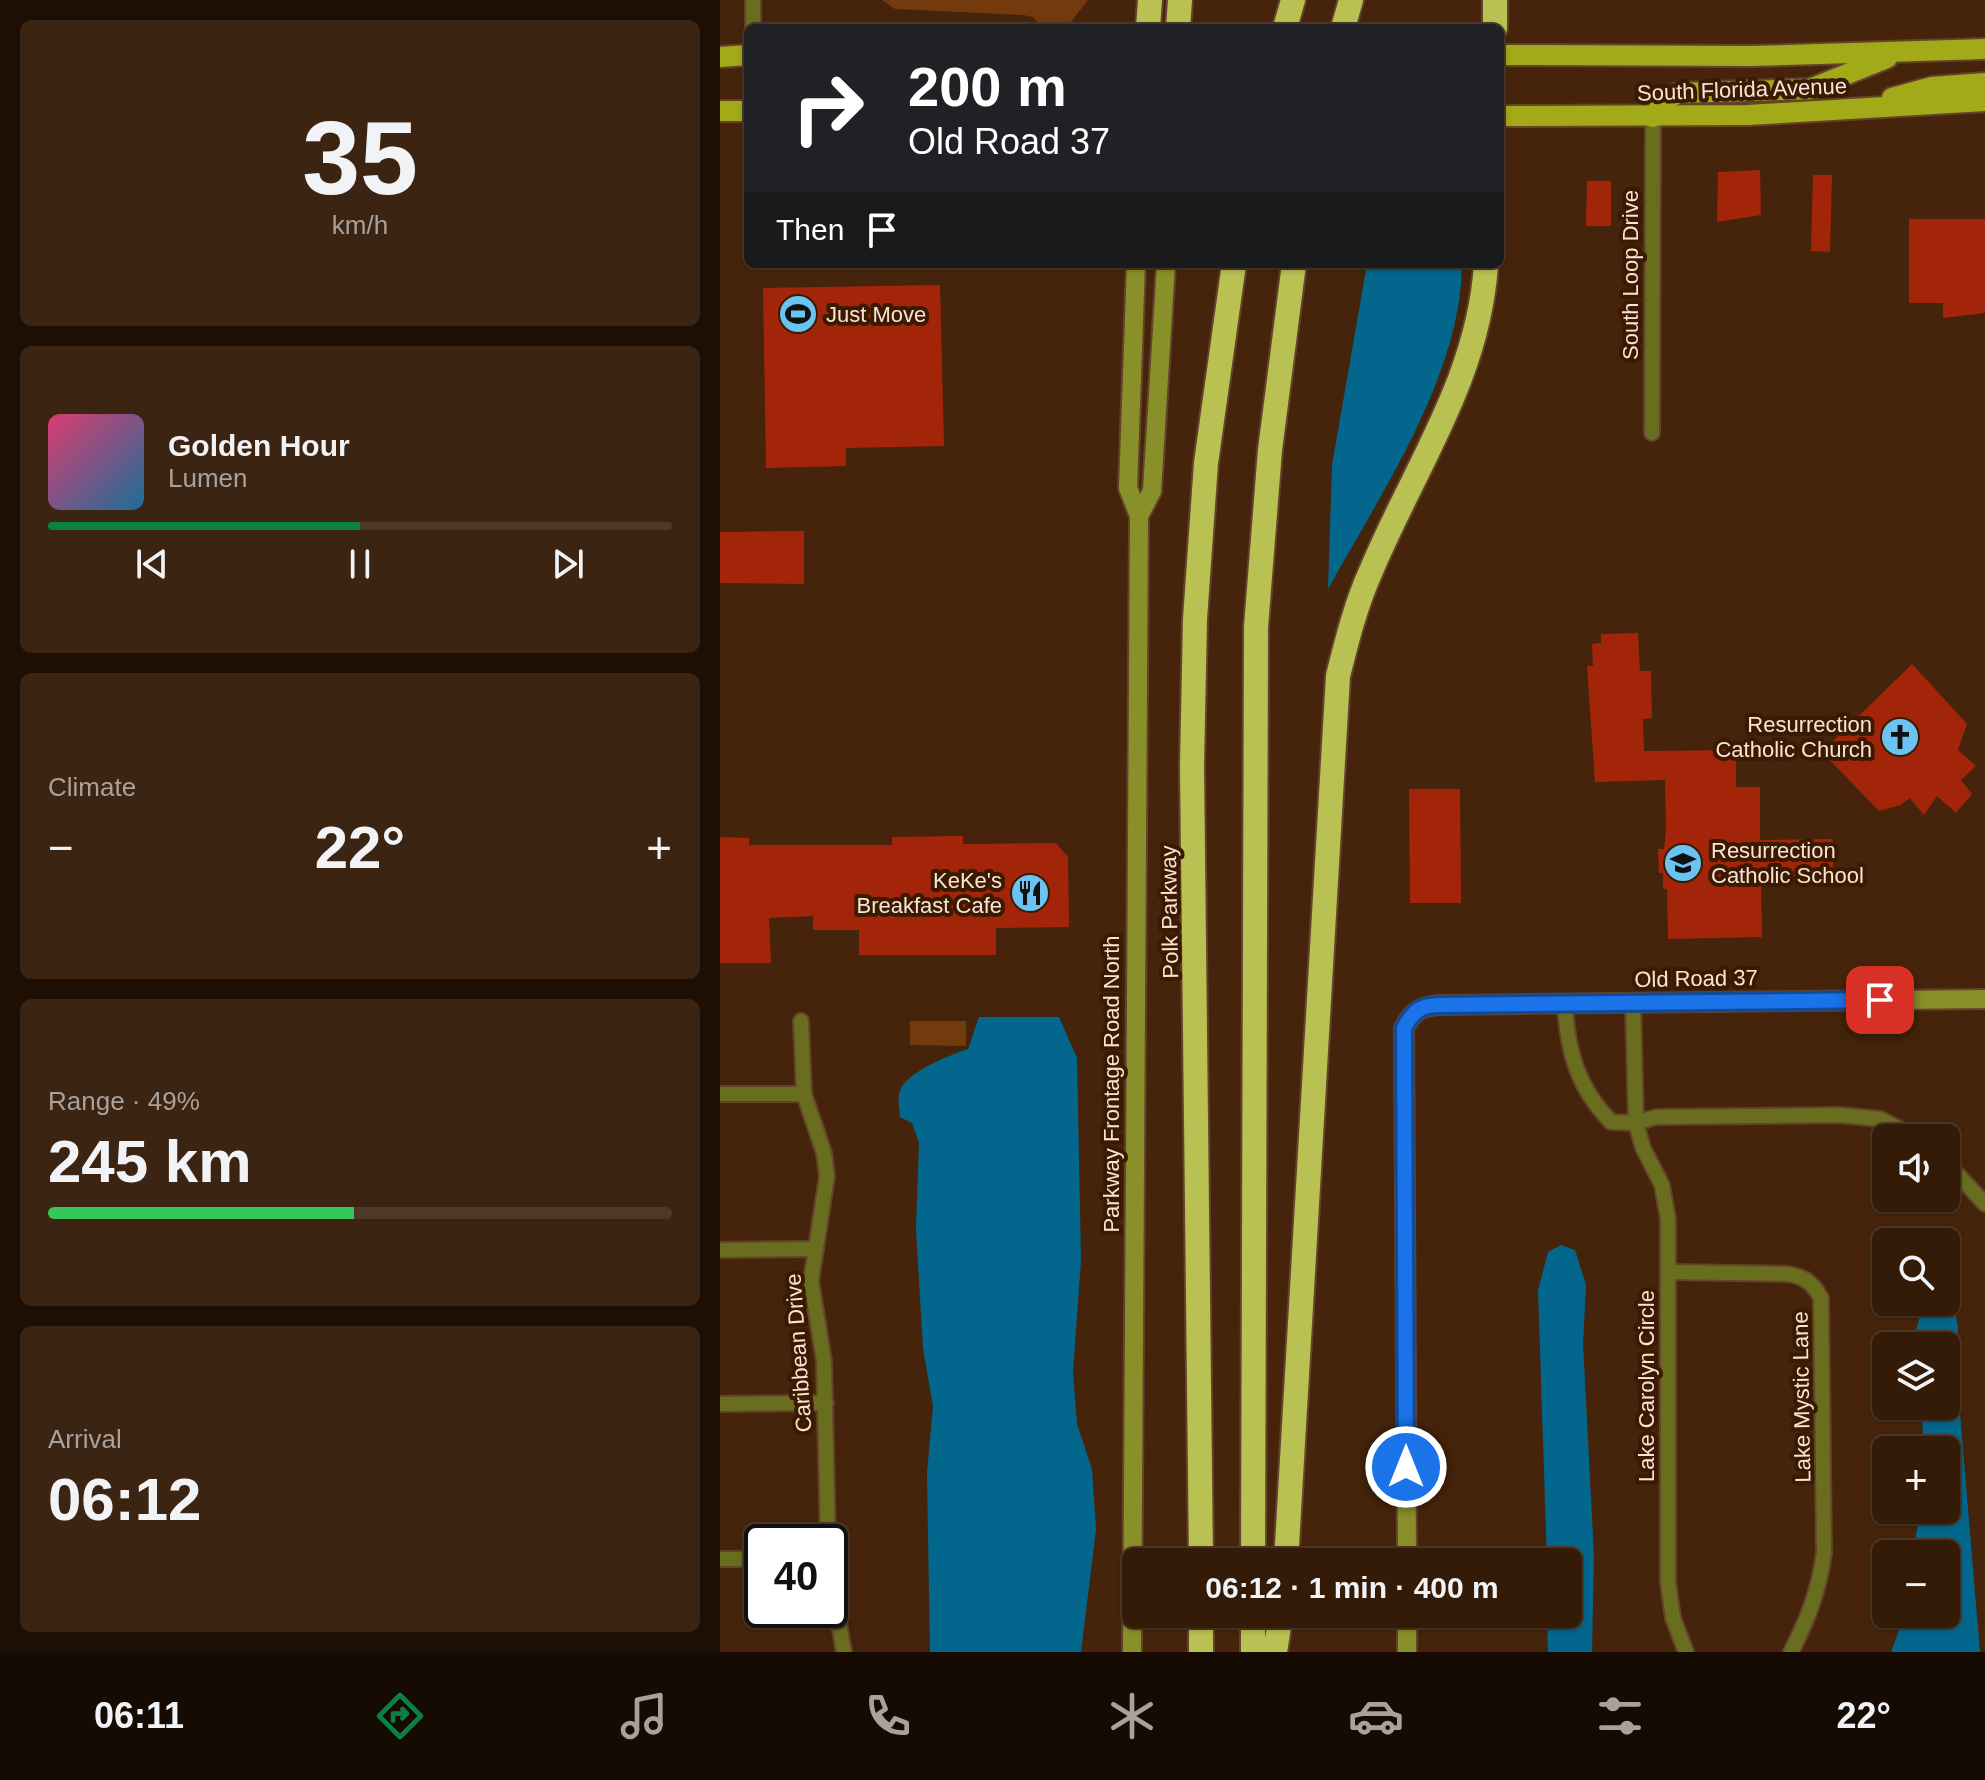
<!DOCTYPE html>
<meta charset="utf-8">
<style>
body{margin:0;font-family:Arial,sans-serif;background:#3c2412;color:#f1f3f6;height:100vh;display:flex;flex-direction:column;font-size:30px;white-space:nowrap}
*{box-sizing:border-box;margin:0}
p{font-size:26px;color:#a9a19c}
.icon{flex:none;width:44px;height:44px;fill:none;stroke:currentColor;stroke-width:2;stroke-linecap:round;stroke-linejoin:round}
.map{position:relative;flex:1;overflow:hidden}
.side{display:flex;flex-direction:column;gap:20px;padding:20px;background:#1d0f04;width:720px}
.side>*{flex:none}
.top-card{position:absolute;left:24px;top:24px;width:760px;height:244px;border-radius:12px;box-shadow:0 2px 6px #0004,0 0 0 2px #4e3929;background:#202124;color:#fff;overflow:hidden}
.controls{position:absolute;left:1152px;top:1124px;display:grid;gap:16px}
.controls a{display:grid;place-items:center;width:88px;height:88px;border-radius:12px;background:#341b08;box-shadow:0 2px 6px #0004,0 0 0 2px #4e3929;font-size:40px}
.speed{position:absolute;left:24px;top:1524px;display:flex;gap:16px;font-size:40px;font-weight:700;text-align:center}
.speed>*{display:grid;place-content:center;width:104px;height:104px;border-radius:50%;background:#341b08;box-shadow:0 2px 6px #0004,0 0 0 2px #4e3929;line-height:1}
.speed .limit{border:4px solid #111;border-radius:12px;background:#fff;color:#111}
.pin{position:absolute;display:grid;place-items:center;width:68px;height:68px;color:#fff;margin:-34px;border-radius:16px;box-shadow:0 4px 12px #0006}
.me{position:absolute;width:88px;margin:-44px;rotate:0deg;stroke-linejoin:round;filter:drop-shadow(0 0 6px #0008)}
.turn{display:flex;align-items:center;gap:28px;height:168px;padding:0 32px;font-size:36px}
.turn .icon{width:104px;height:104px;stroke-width:2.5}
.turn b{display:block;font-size:56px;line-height:68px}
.then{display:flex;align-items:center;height:76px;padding:0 32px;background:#0003;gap:16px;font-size:30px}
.big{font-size:60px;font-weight:800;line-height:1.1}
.side .tile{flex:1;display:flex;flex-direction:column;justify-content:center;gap:12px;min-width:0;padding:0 28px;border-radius:12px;background:#3c2412}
.side .dial{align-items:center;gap:0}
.dial b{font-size:104px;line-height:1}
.song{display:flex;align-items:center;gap:24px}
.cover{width:96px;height:96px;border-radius:12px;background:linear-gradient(135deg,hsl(340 70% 55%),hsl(200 70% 35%))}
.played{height:8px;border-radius:4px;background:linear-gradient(90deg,#0b8043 50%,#4e3929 50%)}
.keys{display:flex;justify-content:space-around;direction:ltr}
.heat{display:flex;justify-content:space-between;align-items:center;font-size:44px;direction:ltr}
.charge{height:12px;border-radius:6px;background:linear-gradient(90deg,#34c759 49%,#4e3929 0)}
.trip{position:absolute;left:402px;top:1548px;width:460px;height:80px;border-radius:12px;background:#341b08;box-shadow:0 2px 6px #0004,0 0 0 2px #4e3929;font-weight:800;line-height:80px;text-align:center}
.menu{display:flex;height:128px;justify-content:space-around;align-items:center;background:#150b03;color:#a9a19c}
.menu .icon{width:56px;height:56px}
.menu .on{color:#0b8043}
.menu b{font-size:36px;color:#f1f3f6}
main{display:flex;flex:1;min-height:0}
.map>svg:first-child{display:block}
.green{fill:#733a0d}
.water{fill:#03678d}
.building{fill:#a2250a}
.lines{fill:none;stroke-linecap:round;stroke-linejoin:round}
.street-casing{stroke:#63432b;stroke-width:18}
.secondary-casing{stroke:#63432b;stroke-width:22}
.primary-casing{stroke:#63432b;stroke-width:24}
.highway-casing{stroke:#63432b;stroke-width:28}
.street{stroke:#696e1e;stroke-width:14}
.secondary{stroke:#89902a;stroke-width:18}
.primary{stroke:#a3aa17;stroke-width:20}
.highway{stroke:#b9c152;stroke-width:24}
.route-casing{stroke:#114b97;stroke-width:20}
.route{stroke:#1a73e8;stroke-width:14}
.labels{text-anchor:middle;stroke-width:8;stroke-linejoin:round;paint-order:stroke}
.street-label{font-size:22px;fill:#fae3d5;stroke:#3b1a02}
.poi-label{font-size:22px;fill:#fae3d5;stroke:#3b1a02;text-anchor:start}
</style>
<main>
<section class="side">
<div class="tile dial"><b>35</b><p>km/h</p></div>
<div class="tile">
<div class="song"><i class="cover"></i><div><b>Golden Hour</b><p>Lumen</p></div></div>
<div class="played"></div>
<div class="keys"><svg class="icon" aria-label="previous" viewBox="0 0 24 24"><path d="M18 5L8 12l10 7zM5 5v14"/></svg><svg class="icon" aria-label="pause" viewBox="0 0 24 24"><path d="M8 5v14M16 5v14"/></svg><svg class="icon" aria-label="next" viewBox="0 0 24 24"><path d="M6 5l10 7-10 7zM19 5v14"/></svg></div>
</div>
<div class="tile"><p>Climate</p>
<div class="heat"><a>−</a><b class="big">22°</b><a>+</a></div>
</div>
<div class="tile"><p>Range · 49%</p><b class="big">245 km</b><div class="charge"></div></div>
<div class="tile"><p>Arrival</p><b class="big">06:12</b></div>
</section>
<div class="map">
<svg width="1265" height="1652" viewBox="0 0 1265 1652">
<rect width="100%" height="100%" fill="#46240b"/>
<g class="green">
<path d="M 162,0 L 368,0 L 347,27 L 320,26 L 313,17 L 303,15 L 175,9 Z"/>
<path d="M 190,1021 L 246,1021 L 246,1046 L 190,1045 Z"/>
</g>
<g class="water">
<path d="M 647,264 L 742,264 C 741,376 661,493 608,589 L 612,465 Z"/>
<path d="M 259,1017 L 339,1017 L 357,1058 L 361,1260 L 353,1372 L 357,1424 L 372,1469 L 376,1529 L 361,1652 L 210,1652 L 207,1473 L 213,1406 L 203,1348 L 196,1229 L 199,1143 L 192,1123 L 180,1117 C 180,1110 177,1098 180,1091 C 186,1072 230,1055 248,1049 Z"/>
<path d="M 841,1245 L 855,1250 L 866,1285 L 863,1344 L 874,1556 L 872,1652 L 828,1652 L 827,1614 L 848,1614 L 848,1562 L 827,1562 L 818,1290 L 828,1252 Z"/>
<path d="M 1226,1293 L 1231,1295 L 1238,1326 L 1236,1366 L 1260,1652 L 1171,1652 L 1185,1614 L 1226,1614 L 1226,1554 L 1192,1554 L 1201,1510 L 1226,1510 L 1226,1450 L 1204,1450 L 1201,1406 L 1226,1406 L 1226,1346 L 1194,1344 C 1198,1321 1199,1302 1226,1302 Z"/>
</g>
<g class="building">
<path d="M 1040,170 L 1041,215 L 997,222 L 998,172 Z"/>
<path d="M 1093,175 L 1112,175 L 1110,252 L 1091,251 Z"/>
<path d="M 867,181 L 891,181 L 891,226 L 866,226 Z"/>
<path d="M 1189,219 L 1265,219 L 1265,313 L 1223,318 L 1223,303 L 1189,303 Z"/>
<path d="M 220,285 L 224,446 L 126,448 L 126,466 L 46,468 L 43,288 Z"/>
<path d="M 84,531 L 84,584 L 0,583 L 0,532 Z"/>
<path d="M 918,633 L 920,671 L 931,671 L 932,718 L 923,719 L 924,751 L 1016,750 L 1016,787 L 1040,787 L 1040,840 L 1113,839 L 1113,879 L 1041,880 L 1042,937 L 948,939 L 947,889 L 943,889 L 943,873 L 939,873 L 938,849 L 944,849 L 946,830 L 945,780 L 875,782 L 867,666 L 873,666 L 872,644 L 881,643 L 881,634 Z"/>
<path d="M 1192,664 L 1247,724 L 1238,750 L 1256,766 L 1241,780 L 1252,794 L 1236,813 L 1217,796 L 1204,815 L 1190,798 L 1180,805 L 1159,811 L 1102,752 Z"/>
<path d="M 689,789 L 740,789 L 741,903 L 690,903 Z"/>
<path d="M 243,836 L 243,844 L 336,843 L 348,857 L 349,927 L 276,928 L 276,955 L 139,955 L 139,930 L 93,930 L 93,916 L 49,918 L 51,963 L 0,963 L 0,837 L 29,838 L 29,845 L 172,845 L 172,837 Z"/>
</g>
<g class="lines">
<defs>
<g id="street">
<path d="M 33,0 L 33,28"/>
<path d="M 932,433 L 933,117"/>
<path d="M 845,1003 C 847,1050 857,1087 891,1122 L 916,1123 L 936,1117 L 1120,1115 L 1160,1119 L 1197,1138"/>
<path d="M 913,1003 L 916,1123 L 923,1148 L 942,1185 L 948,1219 L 948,1582 L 953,1618 L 966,1652"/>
<path d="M 81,1021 L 84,1094 L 104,1153 L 107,1176 L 91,1281 L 104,1361 L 108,1542"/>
<path d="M 0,1094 L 84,1094"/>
<path d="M 1226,1162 L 1265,1204"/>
<path d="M 0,1250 L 93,1249"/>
<path d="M 948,1272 L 1068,1274 C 1085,1277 1092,1282 1101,1298 L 1104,1553 C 1099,1590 1088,1619 1071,1652"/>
<path d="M 0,1404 L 106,1403"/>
<path d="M 0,1559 L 42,1559"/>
<path d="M 110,1573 L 124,1652"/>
</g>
<g id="secondary">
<path d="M 419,516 L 432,491 L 446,264"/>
<path d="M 687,1562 L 684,1028 C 693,1011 701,1006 720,1005 L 1265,999"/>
<path d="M 687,1614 L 687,1652"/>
<path d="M 412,1652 L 419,516 L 408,488 L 416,264"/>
</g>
<g id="primary">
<path d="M 780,55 L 1031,56 L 1265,49"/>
<path d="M 0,57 L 28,55"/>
<path d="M 1172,98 L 1212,87 L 1265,83"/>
<path d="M 0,111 L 28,111"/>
<path d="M 780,116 L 1028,115 L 1265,101"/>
<path d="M 933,117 L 944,101 L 958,93 L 1090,89 L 1167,58"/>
</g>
<g id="highway">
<path d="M 775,0 L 775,28"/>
<path d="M 428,28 L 430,0"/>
<path d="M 458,28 L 460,0"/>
<path d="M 565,28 L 573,0"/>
<path d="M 623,28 L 631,0"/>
<path d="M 481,1562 L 472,766 L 475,619 L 486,463 L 514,264"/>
<path d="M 533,1562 L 536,627 L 550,450 L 574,264"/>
<path d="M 566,1562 L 618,676 C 627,640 636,604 651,571 C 694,468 759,378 766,264"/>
<path d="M 481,1614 L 481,1652"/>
<path d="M 533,1652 L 533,1614"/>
<path d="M 555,1652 L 561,1614"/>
</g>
</defs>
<use href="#street" class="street-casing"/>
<use href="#secondary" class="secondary-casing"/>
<use href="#primary" class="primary-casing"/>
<use href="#highway" class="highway-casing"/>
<use href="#street" class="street"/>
<use href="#secondary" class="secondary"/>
<use href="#primary" class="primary"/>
<use href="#highway" class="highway"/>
</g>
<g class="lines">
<defs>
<path id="route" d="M 686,1467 L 684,1028 C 693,1011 701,1005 720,1005 L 1160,1000"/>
</defs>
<use href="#route" class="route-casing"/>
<use href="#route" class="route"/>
</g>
<defs>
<symbol id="stadium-disc" viewBox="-11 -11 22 22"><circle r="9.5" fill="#6ac3f1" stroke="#3b1a02"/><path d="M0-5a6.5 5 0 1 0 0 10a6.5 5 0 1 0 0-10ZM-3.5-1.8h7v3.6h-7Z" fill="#111"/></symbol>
<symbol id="church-disc" viewBox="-11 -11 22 22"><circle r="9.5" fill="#6ac3f1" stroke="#3b1a02"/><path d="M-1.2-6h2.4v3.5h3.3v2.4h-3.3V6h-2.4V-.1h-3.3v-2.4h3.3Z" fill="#111"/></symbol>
<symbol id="school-disc" viewBox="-11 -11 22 22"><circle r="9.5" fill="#6ac3f1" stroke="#3b1a02"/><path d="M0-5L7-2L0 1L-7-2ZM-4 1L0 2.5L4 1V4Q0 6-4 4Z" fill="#111"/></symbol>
<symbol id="restaurant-disc" viewBox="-11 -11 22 22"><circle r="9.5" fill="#6ac3f1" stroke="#3b1a02"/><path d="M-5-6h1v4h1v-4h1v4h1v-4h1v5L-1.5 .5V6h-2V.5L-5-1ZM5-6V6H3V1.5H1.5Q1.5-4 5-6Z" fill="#111"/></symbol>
</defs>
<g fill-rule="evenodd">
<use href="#stadium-disc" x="56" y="292" width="44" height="44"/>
<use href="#church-disc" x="1158" y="715" width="44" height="44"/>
<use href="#school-disc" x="941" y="841" width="44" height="44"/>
<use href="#restaurant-disc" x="288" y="871" width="44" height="44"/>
</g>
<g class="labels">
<g class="street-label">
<text transform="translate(1022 89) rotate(-2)" y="8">South Florida Avenue</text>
<text transform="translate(910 275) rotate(-90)" y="8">South Loop Drive</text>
<text transform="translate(449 912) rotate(-91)" y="8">Polk Parkway</text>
<text transform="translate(976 978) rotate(-1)" y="8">Old Road 37</text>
<text transform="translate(391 1084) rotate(-90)" y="8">Parkway Frontage Road North</text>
<text transform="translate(78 1353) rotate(-94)" y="8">Caribbean Drive</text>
<text transform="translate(926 1386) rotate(-90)" y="8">Lake Carolyn Circle</text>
<text transform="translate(1081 1397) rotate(-91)" y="8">Lake Mystic Lane</text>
</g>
<g class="poi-label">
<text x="106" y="322">Just Move</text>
<text x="1152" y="732" text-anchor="end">Resurrection<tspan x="1152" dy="25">Catholic Church</tspan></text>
<text x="991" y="858">Resurrection<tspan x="991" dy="25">Catholic School</tspan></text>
<text x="282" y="888" text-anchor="end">KeKe's<tspan x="282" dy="25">Breakfast Cafe</tspan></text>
</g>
</g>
</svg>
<div class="controls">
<a><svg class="icon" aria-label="sound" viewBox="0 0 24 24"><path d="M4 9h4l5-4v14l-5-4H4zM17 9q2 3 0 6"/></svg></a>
<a><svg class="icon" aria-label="search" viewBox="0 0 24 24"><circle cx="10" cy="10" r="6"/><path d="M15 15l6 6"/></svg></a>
<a><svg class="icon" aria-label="layers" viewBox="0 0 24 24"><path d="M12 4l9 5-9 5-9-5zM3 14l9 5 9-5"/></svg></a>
<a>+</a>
<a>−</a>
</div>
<div class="speed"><div class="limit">40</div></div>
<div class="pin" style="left:1160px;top:1000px;background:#d93025"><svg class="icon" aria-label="arrive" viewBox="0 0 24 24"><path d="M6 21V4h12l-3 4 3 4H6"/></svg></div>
<svg class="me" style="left:686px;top:1467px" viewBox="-20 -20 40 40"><circle r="17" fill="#1a73e8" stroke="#fff" stroke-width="3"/><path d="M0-11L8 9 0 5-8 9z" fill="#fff"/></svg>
<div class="trip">06:12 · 1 min · 400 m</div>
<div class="top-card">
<div class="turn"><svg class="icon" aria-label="right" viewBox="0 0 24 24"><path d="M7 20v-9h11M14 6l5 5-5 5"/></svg><div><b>200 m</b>Old Road 37</div></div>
<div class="then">Then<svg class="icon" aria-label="arrive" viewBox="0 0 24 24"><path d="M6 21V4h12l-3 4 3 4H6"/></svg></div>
</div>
</div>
</main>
<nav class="menu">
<b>06:11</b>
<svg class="icon on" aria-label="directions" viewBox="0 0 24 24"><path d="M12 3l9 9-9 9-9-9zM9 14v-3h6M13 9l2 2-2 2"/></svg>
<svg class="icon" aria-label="music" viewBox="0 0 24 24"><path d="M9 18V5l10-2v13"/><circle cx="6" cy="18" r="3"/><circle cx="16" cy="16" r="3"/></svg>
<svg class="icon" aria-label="phone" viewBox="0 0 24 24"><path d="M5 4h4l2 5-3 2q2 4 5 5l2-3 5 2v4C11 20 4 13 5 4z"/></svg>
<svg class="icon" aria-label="climate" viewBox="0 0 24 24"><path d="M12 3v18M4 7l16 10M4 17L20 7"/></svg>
<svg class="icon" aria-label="car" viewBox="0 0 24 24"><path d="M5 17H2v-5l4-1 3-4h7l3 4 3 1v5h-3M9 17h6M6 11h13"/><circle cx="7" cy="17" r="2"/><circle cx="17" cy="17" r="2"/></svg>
<svg class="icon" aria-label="filters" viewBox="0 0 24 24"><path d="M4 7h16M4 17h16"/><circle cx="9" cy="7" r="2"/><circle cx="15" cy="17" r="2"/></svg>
<b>22°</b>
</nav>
